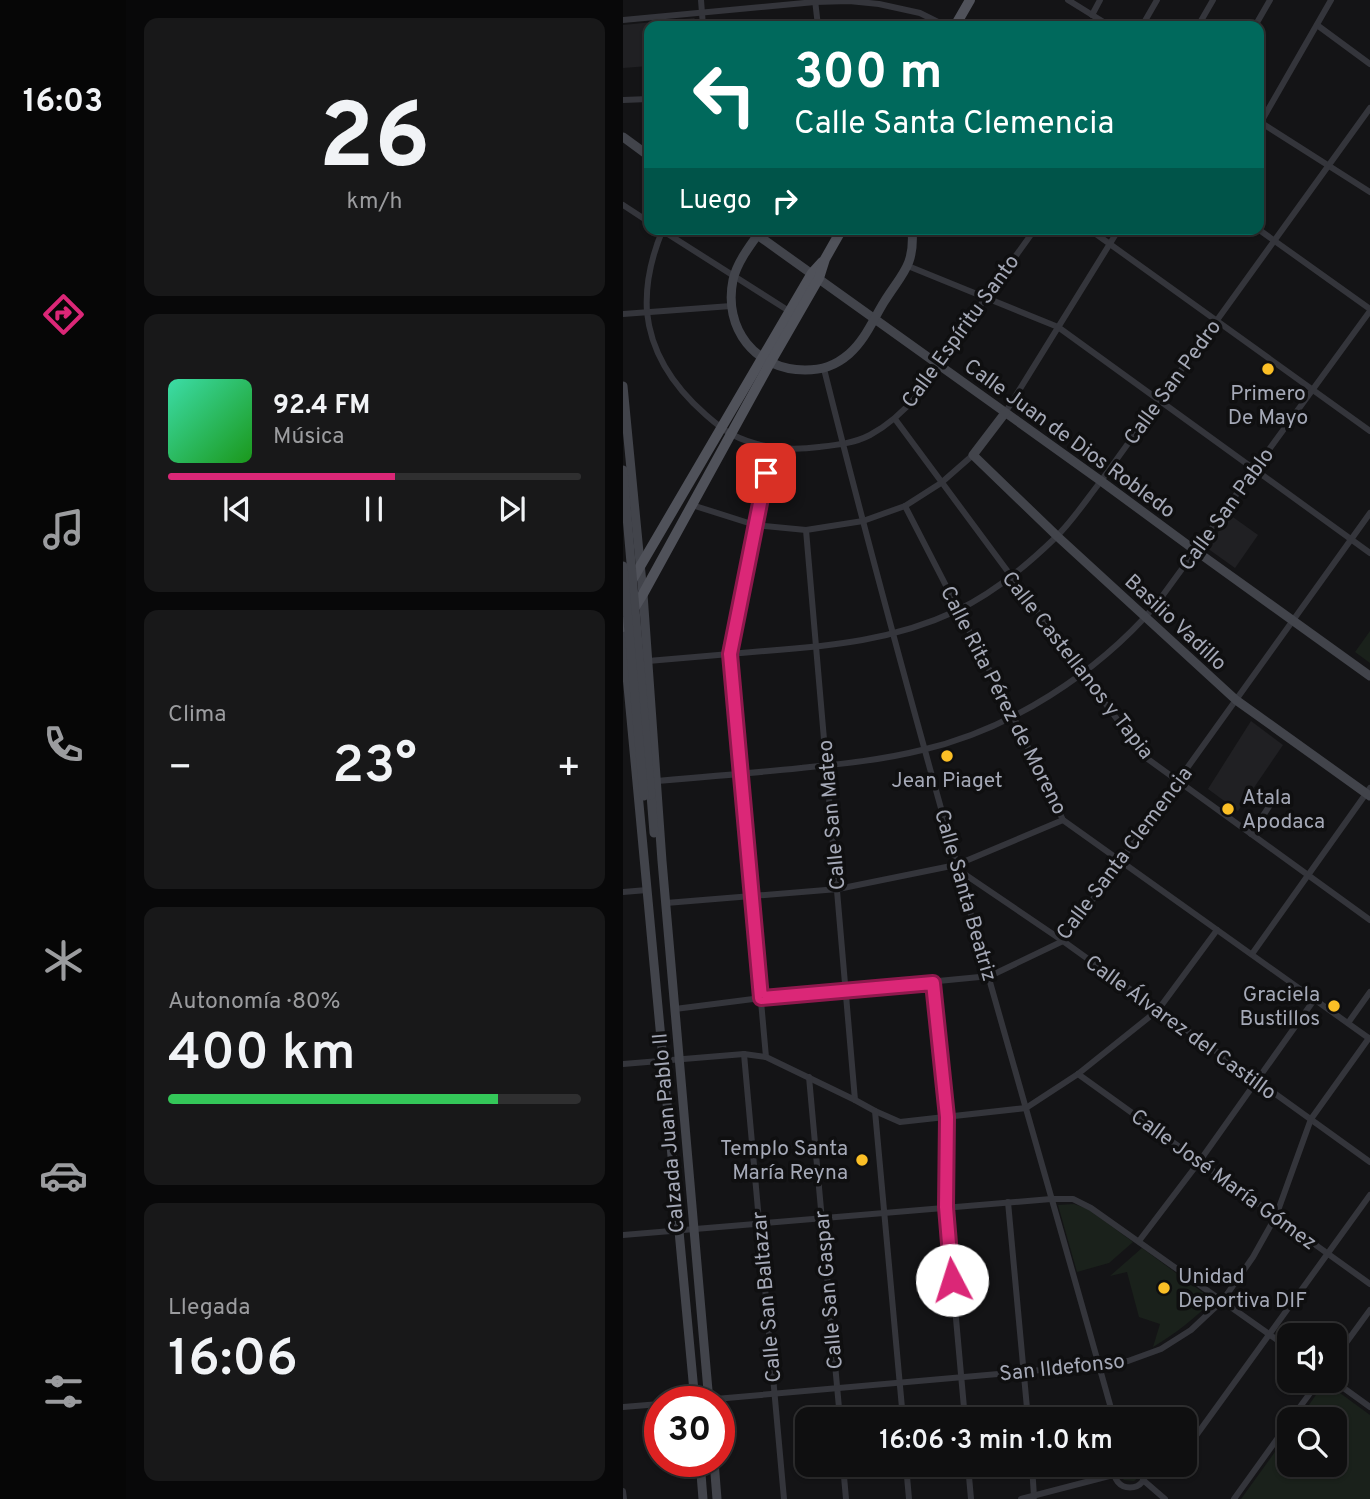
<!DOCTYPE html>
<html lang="es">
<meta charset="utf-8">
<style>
body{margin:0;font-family:Overpass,sans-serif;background:#181819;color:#f1f3f6;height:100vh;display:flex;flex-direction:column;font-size:26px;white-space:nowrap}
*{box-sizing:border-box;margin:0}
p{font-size:23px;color:#9b9c9f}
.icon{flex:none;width:38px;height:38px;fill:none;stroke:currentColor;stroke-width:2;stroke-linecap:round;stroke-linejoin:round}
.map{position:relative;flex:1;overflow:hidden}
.drawer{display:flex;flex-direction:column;gap:18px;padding:18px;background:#080809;width:497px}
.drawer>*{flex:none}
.hud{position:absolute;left:21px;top:21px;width:620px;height:214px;border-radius:14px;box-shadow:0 2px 5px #0004,0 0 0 2px #2f2f30;background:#00695c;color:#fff;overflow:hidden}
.controls{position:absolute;left:654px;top:1323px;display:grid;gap:14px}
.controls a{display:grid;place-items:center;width:70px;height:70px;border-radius:14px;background:#0f0f10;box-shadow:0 2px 5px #0004,0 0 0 2px #2f2f30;font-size:35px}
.speed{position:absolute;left:21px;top:1386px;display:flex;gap:14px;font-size:35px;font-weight:700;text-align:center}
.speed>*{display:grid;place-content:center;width:91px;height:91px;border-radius:50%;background:#0f0f10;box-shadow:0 2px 5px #0004,0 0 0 2px #2f2f30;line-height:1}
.speed .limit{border:10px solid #d22;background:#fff;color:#111}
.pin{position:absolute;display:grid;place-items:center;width:60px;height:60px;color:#fff;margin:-30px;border-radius:14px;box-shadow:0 4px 10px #0006}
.me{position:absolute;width:77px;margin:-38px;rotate:355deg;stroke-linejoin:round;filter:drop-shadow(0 0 5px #0008)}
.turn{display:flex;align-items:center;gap:24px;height:147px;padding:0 35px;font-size:32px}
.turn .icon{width:91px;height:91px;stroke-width:2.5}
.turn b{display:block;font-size:49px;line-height:60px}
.then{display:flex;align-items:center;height:66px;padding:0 35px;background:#0003;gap:14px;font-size:26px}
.big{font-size:52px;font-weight:600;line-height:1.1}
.drawer .widget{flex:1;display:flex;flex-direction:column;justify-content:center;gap:10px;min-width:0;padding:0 24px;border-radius:14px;background:#181819}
.drawer .dial{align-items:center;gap:0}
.dial b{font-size:91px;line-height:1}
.song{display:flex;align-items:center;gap:21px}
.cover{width:84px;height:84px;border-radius:10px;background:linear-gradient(135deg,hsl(160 70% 55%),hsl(120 70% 35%))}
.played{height:7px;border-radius:4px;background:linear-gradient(90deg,#db2777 55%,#2f2f30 55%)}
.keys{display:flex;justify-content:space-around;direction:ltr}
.heat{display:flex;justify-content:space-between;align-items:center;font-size:38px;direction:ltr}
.charge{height:10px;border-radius:5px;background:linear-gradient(90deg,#34c759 80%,#2f2f30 0)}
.trip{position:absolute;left:172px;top:1407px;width:402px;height:70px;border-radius:14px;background:#0f0f10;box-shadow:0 2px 5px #0004,0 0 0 2px #2f2f30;font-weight:600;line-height:70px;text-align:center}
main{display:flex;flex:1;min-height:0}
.tabs{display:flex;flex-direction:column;width:126px;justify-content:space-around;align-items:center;background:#060606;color:#9b9c9f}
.tabs .icon{width:49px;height:49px}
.tabs .selected{color:#db2777}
.tabs b{font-size:32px;color:#f1f3f6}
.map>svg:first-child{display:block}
.built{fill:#202023}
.green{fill:#1a211b}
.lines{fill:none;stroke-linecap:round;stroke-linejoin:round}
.street{stroke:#34353b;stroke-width:6}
.secondary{stroke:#42444b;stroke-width:9}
.primary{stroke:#50525a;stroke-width:10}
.secondary-bridge{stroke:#42444b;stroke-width:9}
.route-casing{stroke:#8e194d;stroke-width:18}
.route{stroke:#db2777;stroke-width:12}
.poi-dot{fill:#fbbf26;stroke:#0f0f10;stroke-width:2.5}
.labels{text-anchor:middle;stroke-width:7;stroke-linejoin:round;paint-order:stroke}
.street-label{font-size:21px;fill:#a5a9b7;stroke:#0f0f10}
.poi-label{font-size:21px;fill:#a5a9b7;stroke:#0f0f10}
</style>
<main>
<nav class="tabs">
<b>16:03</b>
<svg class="icon selected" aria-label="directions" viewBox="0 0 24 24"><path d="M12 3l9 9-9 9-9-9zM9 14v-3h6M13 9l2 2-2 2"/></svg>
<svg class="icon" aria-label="music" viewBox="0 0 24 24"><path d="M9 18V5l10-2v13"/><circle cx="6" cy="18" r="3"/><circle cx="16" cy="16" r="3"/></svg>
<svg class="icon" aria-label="phone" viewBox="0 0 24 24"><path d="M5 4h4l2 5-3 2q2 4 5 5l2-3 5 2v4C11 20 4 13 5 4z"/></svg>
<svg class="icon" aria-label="climate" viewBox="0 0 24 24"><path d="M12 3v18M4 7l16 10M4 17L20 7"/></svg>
<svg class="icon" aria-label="car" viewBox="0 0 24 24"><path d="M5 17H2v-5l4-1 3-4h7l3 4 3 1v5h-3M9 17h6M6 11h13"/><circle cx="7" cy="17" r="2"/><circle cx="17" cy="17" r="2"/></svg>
<svg class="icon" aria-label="filters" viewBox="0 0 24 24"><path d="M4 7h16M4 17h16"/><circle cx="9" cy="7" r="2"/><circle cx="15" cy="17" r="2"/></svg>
</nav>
<section class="drawer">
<div class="widget dial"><b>26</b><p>km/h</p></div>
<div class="widget">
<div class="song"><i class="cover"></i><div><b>92.4 FM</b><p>Música</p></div></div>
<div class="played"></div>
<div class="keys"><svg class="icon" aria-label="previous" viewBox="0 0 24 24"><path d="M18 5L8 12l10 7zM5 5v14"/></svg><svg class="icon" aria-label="pause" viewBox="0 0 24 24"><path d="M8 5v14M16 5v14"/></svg><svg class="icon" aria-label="next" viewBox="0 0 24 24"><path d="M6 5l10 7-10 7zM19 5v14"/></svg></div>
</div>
<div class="widget"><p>Clima</p>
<div class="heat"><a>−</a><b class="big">23°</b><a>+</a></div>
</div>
<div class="widget"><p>Autonomía · 80%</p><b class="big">400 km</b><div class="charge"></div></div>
<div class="widget"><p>Llegada</p><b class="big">16:06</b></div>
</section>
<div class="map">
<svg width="747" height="1499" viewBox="0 0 747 1499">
<rect width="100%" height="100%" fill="#141416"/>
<g class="built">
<path d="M 71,18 L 74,21 L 75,26 L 26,26 L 26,66 L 0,68 L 0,25 Z"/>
<path d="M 607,515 L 635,535 L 612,568 L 584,548 Z"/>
<path d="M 628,721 L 660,745 L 615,811 L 585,789 Z"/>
</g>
<g class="green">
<path d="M 747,631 L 747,663 L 732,652 Z"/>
<path d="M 451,1204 L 465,1209 L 510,1242 L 486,1263 L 454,1272 L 435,1205 Z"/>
<path d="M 519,1248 L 590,1300 C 571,1319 552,1334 530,1347 L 537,1324 L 516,1317 L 504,1272 L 487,1276 Z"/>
<path d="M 702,1382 L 747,1415 L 747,1499 L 618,1499 L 667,1431 L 667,1465 L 712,1465 L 712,1419 L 676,1419 Z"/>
<path d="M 498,1465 L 515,1465 C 519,1471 517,1477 511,1481 L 501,1480 L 496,1475 Z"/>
</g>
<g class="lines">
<g class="street">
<path d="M 78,0 L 80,26"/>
<path d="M 192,0 L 195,26"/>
<path d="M 445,0 L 487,26"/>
<path d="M 469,15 L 477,0"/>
<path d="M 0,20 L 192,2 L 226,1 L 256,4 L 297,13 L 323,26"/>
<path d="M 694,25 L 747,64"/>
<path d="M 519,26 L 534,0"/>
<path d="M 575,26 L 590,0"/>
<path d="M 632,26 L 647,0"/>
<path d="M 0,100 L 26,99"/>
<path d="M 637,122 L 747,192"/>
<path d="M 638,122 L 708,0"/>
<path d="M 0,205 L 26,222"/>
<path d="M 37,229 L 166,311"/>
<path d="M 40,229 C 29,255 22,283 24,312 C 28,353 52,388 83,415 C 91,422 99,429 108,434 C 135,448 167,451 196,447 C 213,445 232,443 247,435 C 292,411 317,364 344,324 C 367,292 389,261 412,229"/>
<path d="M 466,229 L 747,431"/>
<path d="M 635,229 L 747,309"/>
<path d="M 285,266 L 435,327 L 747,553"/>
<path d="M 0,314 L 108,306"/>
<path d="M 201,369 C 289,721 393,1069 491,1419"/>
<path d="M 382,413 L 496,229"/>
<path d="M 272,419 L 522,757 L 747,920"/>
<path d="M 69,505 L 132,525 L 183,530 L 240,521 L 282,506 L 318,483 L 350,455"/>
<path d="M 282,506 L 390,716 L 440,820 L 747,1039"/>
<path d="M 183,530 L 232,1100"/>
<path d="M 25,661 C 64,658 103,654 142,651 C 209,646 271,640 333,611 C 369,594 403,566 431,539 C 449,522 463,500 478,481 L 747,108"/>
<path d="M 34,781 C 82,777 130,773 178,768 C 218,764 259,760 299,750 C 387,730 474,673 532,606 L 747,311"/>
<path d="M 628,834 L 651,799"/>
<path d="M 334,869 L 440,941 L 747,1162"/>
<path d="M 0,892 L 24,890"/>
<path d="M 43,903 L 215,889 L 333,865 L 440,820"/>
<path d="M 629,954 L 747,788"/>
<path d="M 310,983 L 324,1117 L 323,1207 L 342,1419"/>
<path d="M 52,1009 L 138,998 L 367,976 L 440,941 L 747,513"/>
<path d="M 725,1023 L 747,992"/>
<path d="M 121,1054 L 161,1499"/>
<path d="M 143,1057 L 107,654 L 148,447"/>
<path d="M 0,1064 L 121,1054 L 143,1057 L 232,1100 L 252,1111 L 277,1122 L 403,1108 L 455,1074 L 535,1010 L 594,930"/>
<path d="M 455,1074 L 747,1284"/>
<path d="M 186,1077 L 217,1419"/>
<path d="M 252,1111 L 280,1419"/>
<path d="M 385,1202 L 405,1419"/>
<path d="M 0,1235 L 428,1199 L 450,1199 L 468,1208 L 667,1349"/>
<path d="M 516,1241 L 576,1162 L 691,1000"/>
<path d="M 712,1358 L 747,1310"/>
<path d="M 711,1381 L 747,1407"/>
<path d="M 58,1402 L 476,1365 L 505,1361 L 538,1349 L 568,1330 L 600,1300 L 630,1257 L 653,1216 L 688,1119 L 746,1038"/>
<path d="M 0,1407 L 37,1404"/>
<path d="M 668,1419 L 696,1381"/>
<path d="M 562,1448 L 567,1444 L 747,1195"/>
<path d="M 220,1465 L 223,1499"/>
<path d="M 283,1465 L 286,1499"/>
<path d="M 345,1465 L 348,1499"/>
<path d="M 409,1465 L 411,1497"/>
<path d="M 492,1465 C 485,1495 529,1495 522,1465"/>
<path d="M 520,1480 L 542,1499"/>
<path d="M 0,1491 L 1,1499"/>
<path d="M 398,1499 L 490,1475"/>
<path d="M 611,1499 L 667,1421"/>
</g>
<g class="secondary">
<path d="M 0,137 L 26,156"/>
<path d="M 126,229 L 478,481 L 573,551 L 747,676"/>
<path d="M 139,229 C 128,244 114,262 110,280 C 100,328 132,370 182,370 C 199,370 212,366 226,354 C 242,340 250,320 261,302 C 279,273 292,266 289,229"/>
<path d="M 0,386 L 20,594 L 39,861 L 86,1402"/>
<path d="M 382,413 L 350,455 L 434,536 L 613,700 L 747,796"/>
<path d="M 0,633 L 72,1402"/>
<path d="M 28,795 L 31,833"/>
<path d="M 77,1461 L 80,1499"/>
<path d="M 91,1461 L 94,1499"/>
</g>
<g class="primary">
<path d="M 332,26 L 347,0"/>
<path d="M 8,582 L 189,273 L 199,262"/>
<path d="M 0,627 L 20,594 L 147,363 L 196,278 L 202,259 L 219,229"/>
</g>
<g class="secondary-bridge">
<path d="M 0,470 L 28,795"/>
<path d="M 0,566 L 21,796"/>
</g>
</g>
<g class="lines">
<defs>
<path id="route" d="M 143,473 L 107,654 L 138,998 L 310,983 L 324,1117 L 323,1207 L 329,1280"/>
</defs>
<use href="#route" class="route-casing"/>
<use href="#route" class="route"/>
</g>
<g class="poi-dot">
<circle cx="645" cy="369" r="7"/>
<circle cx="324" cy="756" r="7"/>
<circle cx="605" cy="809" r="7"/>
<circle cx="711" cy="1006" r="7"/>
<circle cx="239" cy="1160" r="7"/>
<circle cx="541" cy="1288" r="7"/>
</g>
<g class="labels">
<g class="street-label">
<text transform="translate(337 331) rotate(-54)" y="7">Calle Espíritu Santo</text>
<text transform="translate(549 382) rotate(-54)" y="7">Calle San Pedro</text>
<text transform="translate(447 438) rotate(36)" y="7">Calle Juan de Dios Robledo</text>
<text transform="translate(603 509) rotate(-54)" y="7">Calle San Pablo</text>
<text transform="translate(553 622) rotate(43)" y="7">Basilio Vadillo</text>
<text transform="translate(455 665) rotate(52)" y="7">Calle Castellanos y Tapia</text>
<text transform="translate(381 700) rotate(63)" y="7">Calle Rita Pérez de Moreno</text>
<text transform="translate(208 815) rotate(-95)" y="7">Calle San Mateo</text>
<text transform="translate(501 853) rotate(-53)" y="7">Calle Santa Clemencia</text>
<text transform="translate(343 895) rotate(74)" y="7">Calle Santa Beatriz</text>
<text transform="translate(558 1027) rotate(36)" y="7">Calle Álvarez del Castillo</text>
<text transform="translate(45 1133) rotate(-95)" y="7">Calzada Juan Pablo II</text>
<text transform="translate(601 1179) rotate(36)" y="7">Calle José María Gómez</text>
<text transform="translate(205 1290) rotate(-95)" y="7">Calle San Gaspar</text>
<text transform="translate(143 1297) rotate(-95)" y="7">Calle San Baltazar</text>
<text transform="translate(439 1367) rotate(-6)" y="7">San Ildefonso</text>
</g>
<g class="poi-label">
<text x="645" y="400">Primero<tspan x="645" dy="24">De Mayo</tspan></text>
<text x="324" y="787">Jean Piaget</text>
<text x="619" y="804" text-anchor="start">Atala<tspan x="619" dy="24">Apodaca</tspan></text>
<text x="697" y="1001" text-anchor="end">Graciela<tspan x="697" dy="24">Bustillos</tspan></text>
<text x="225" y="1155" text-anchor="end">Templo Santa<tspan x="225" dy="24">María Reyna</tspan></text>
<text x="555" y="1283" text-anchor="start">Unidad<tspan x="555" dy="24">Deportiva DIF</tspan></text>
</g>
</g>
</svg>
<div class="controls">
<a><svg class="icon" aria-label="sound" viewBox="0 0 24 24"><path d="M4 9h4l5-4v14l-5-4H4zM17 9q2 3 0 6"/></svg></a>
<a><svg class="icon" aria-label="search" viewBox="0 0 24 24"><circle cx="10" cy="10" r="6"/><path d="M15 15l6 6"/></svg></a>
</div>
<div class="speed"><div class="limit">30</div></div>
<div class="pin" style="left:143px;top:473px;background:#d93025"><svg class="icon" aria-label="arrive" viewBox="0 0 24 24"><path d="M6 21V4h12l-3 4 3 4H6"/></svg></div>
<svg class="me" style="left:329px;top:1280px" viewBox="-20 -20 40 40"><circle r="19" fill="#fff"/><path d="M0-13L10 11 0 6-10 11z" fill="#db2777"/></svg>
<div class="trip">16:06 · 3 min · 1.0 km</div>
<div class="hud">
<div class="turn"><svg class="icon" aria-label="left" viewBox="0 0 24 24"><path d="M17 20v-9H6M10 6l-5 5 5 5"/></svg><div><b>300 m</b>Calle Santa Clemencia</div></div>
<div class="then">Luego<svg class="icon" aria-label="right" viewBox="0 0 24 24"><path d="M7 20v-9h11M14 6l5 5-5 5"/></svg></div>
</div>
</div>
</main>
